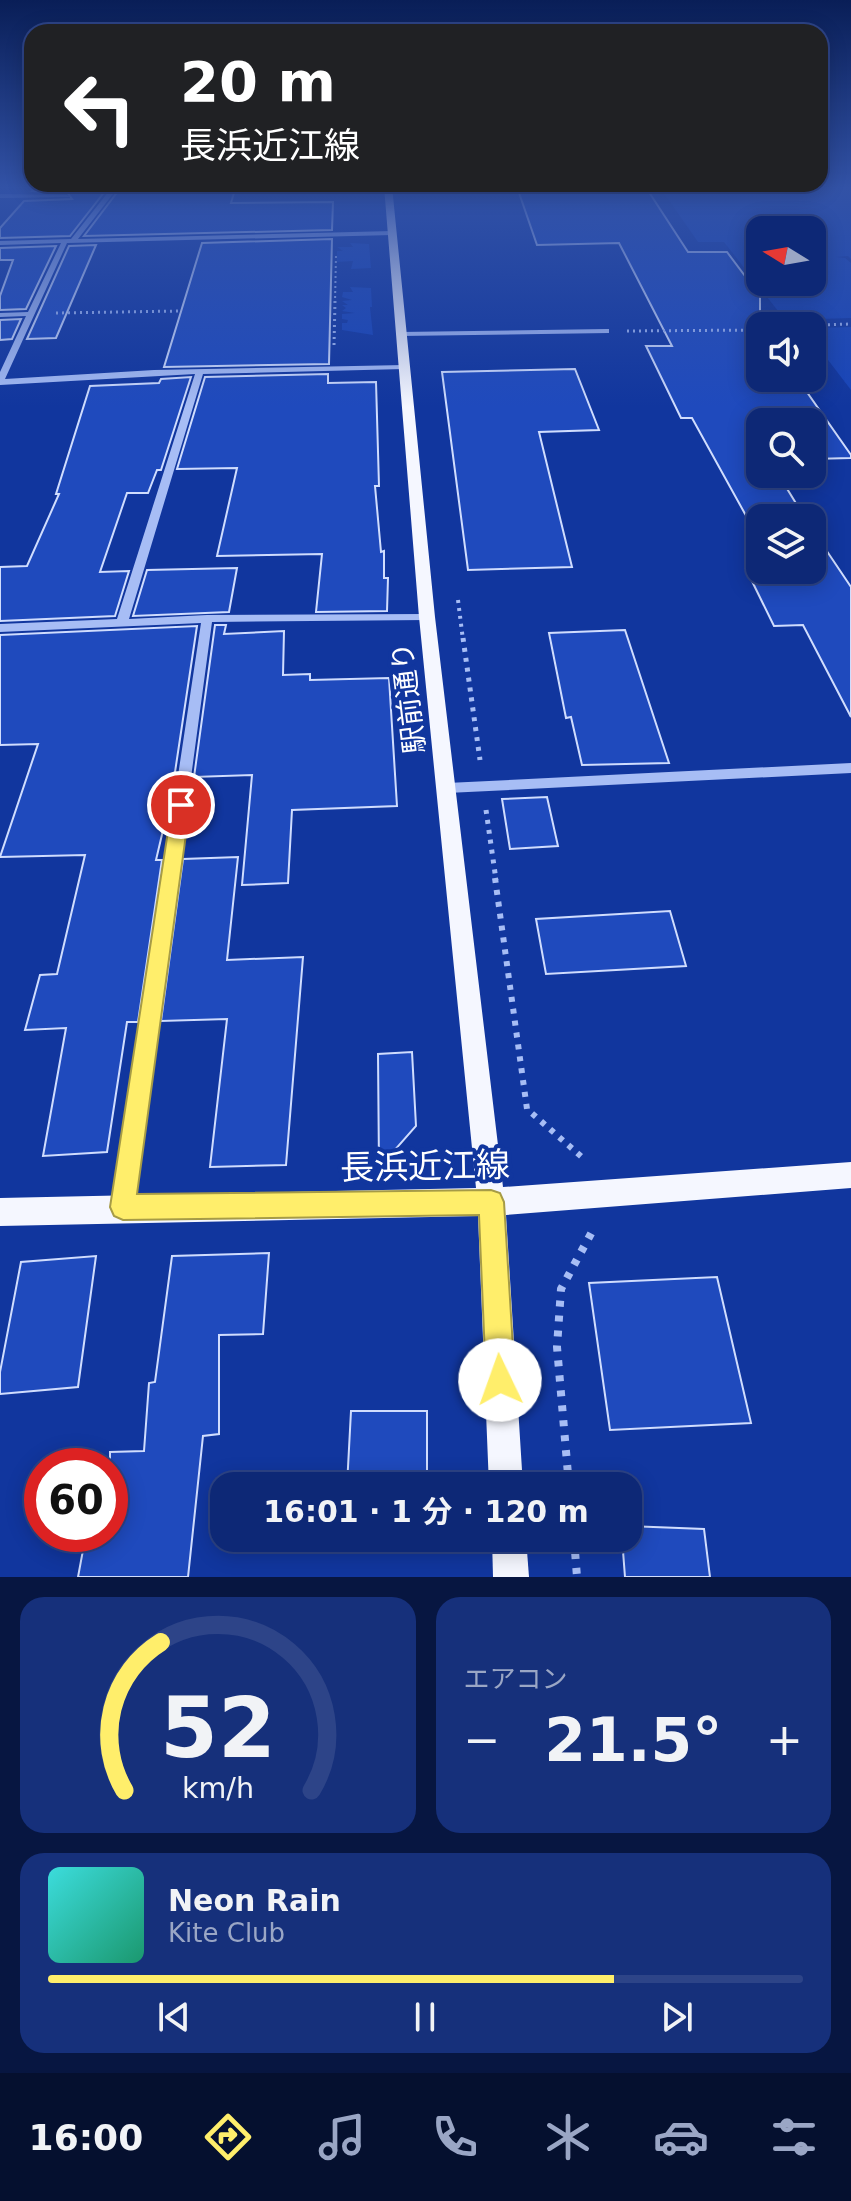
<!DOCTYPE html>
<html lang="ja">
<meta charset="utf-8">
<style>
body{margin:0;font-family:"DejaVu Sans","Noto Sans JP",sans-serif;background:#16307b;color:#f1f3f6;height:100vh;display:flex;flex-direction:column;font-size:30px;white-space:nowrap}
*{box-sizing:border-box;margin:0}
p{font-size:26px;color:#9aa6c5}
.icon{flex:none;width:44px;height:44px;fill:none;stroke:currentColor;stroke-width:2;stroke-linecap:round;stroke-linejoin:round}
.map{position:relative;height:1577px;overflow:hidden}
.drawer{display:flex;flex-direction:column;gap:20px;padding:20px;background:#071641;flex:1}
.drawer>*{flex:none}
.banner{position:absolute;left:24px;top:24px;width:804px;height:168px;border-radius:24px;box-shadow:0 4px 20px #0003,0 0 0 2px #2d4488;background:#202124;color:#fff;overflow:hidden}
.needle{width:52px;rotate:281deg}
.buttons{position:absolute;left:746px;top:216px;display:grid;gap:16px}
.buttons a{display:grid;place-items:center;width:80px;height:80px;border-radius:16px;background:#0d2876;box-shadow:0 4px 20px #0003,0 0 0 2px #2d4488;font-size:40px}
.speed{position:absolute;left:24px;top:1448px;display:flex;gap:16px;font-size:40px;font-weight:700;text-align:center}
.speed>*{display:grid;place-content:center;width:104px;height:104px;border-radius:50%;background:#0d2876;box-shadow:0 4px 20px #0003,0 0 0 2px #2d4488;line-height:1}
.speed .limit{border:12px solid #d22;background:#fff;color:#111}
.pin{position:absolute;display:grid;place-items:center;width:68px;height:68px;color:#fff;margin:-34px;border:4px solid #fff;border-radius:50%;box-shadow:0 2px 8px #0007}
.me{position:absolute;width:88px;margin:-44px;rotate:357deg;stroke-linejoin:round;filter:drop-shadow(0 0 6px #0008)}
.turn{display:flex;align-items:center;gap:28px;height:168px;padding:0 24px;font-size:36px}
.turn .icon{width:104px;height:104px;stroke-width:2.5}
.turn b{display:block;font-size:56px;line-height:68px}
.big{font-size:60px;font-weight:700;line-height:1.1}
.drawer .tile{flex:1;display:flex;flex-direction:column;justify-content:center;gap:12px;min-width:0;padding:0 28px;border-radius:24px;background:#16307b}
.drawer .dial{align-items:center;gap:0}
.dial svg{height:208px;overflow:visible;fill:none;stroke:#2d4488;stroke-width:7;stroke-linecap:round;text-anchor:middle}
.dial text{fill:#f1f3f6;stroke:none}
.song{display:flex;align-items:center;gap:24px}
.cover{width:96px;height:96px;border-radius:12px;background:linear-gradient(135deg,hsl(180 70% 55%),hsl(160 70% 35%))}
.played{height:8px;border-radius:4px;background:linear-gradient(90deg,#ffee6b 75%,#2d4488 75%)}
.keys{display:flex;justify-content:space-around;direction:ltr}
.heat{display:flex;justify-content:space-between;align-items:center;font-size:44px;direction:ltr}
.drawer .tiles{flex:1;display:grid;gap:20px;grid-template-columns:1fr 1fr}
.tile:last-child{grid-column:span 2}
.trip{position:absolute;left:210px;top:1472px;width:432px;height:80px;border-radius:24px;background:#0d2876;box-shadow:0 4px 20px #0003,0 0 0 2px #2d4488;font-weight:700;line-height:80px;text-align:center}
.tab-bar{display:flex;height:128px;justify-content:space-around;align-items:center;background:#05102f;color:#9aa6c5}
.tab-bar .icon{width:56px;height:56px}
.tab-bar .selected{color:#ffee6b}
.tab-bar b{font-size:36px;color:#f1f3f6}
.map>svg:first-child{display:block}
.green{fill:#1845b9;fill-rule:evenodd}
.building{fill:#1f4abd;stroke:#d0ddfe;stroke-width:2}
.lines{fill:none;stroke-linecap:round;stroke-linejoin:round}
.path-far5{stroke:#a7bdf5;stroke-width:2;stroke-dasharray:2 3;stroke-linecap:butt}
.path-far4{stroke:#a7bdf5;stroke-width:3;stroke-dasharray:2 4;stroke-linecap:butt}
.path-far3{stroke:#a7bdf5;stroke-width:4;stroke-dasharray:3 5;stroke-linecap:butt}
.path-far2{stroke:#a7bdf5;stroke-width:5;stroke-dasharray:4 6;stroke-linecap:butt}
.path-far1{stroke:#a7bdf5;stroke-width:6;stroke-dasharray:5 7;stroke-linecap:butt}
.path{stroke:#a7bdf5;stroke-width:8;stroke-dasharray:6 9;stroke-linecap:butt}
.minor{fill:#a7bdf5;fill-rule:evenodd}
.major{fill:#f5f7ff;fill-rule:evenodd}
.route{fill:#ffee6b;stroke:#a69b46;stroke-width:2}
.labels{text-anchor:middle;stroke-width:8;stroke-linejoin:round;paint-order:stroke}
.street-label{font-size:28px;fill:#fff;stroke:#11369e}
.near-street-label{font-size:34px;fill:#fff;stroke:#11369e}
</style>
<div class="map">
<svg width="851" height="1577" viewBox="0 0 851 1577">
<rect width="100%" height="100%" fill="#11369e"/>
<g class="green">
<path d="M 659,186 L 851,186 L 851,259 L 848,256 L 836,257 L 845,258 L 851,263 L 851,318 L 785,320 L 724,242 L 698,242 ZM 760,230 L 812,230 L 812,282 L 760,282 Z"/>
<path d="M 350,243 L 369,244 L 371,268 L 351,269 L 353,261 L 337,262 L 337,251 L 343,251 L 337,247 L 353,247 Z"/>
<path d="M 350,287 L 371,288 L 372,307 L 370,307 L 373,335 L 342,330 L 342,323 L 347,323 L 348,320 L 342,319 L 342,314 L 355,313 L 342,311 L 346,308 L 342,305 L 348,305 L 342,301 L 352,300 L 342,297 L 343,292 L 353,292 Z"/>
<path d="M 851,327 L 851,390 L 812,339 L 812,328 Z"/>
</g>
<g class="building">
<path d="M 37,186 L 109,186 L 70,236 L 0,238 L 0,228 L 24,201 L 72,199 L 67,192 L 32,191 Z"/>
<path d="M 122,186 L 236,186 L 231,203 L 333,202 L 332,230 L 84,236 Z"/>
<path d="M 645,186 L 688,252 L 727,252 L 760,296 L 760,378 L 797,378 L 851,455 L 851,458 L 812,459 L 812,422 L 760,422 L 760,474 L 778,474 L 805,518 L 760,518 L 760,541 L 692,418 L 681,418 L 646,346 L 672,346 L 619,243 L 537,245 L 517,187 Z"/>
<path d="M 332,239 L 329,364 L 164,367 L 202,243 Z"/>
<path d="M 96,245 L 56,338 L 27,339 L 69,246 Z"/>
<path d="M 56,246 L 26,309 L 0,310 L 0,296 L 13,260 L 0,260 L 0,248 Z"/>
<path d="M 21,319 L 12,339 L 0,340 L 0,320 Z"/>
<path d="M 575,369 L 599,430 L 539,432 L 572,567 L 468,570 L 442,372 Z"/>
<path d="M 328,374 L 328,383 L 376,382 L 379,486 L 375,486 L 381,552 L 384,551 L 384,578 L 388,578 L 387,611 L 316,612 L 322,554 L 217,556 L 237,468 L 177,469 L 205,377 Z"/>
<path d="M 191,377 L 161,470 L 157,470 L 148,493 L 127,493 L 100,572 L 129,571 L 115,616 L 0,621 L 0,567 L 27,566 L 59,494 L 56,494 L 90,386 L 159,383 L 161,379 Z"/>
<path d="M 812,529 L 851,587 L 851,717 L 803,625 L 774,626 L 746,569 L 812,570 Z"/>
<path d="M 237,568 L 229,612 L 133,616 L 147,570 Z"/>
<path d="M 215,625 L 226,625 L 224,634 L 284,631 L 283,675 L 310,674 L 310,680 L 389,678 L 397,806 L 292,810 L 288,883 L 242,885 L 252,775 L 194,777 Z"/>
<path d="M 197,626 L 172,792 L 156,860 L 162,860 L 138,1022 L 127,1022 L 107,1152 L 43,1156 L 66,1028 L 25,1030 L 40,975 L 57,974 L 85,855 L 0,857 L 38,744 L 0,745 L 0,635 Z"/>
<path d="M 625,630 L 669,763 L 582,765 L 571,717 L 566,718 L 549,633 Z"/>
<path d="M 547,797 L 558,846 L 510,849 L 502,799 Z"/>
<path d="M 238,857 L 227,960 L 303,957 L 286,1165 L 210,1167 L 227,1019 L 161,1021 L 183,859 Z"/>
<path d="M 670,911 L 686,966 L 546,974 L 536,919 Z"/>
<path d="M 412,1052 L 416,1126 L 379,1168 L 378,1054 Z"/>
<path d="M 269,1253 L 263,1334 L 219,1335 L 219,1434 L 203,1436 L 188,1577 L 78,1577 L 86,1534 L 110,1534 L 110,1452 L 144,1451 L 149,1383 L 155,1382 L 172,1256 Z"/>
<path d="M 96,1256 L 78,1387 L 0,1394 L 0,1372 L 21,1262 Z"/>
<path d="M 717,1277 L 751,1423 L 610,1430 L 589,1283 Z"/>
<path d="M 351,1411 L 427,1411 L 427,1486 L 347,1486 Z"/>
<path d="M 628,1526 L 704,1529 L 710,1577 L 625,1577 L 622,1538 L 628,1538 Z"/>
</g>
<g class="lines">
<path class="path-far5" d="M 335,303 L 336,255"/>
<g class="path-far4">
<path d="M 56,313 L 181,311"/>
<path d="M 786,326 L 851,324"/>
<path d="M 627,331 L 760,330"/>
<path d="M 334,345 L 335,301"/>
</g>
<path class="path-far3" d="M 458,600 L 463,640"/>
<g class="path-far2">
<path d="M 463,638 L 480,760"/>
<path d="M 486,810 L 496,880"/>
</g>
<path class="path-far1" d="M 495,878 L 527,1109 L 583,1158"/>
<g class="path">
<path d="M 569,1486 L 557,1347 L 561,1289 L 594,1228"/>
<path d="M 574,1538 L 577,1577"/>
</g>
<g class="minor">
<path d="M 113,186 L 119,186 L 78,239 L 392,231 L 395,233 L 392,235 L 67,243 L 5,379 L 154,370 L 404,365 L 408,367 L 404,369 L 203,374 L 129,619 L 207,615 L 427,614 L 433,617 L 427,620 L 212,622 L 133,1207 L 130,1214 L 123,1217 L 116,1214 L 113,1207 L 201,623 L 0,632 L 0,624 L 117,619 L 195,374 L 0,385 L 0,372 L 26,316 L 0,317 L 0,313 L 28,312 L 61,243 L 0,245 L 0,241 L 71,239 Z"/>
<path d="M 0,194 L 67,195 L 70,197 L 0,198 Z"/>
<path d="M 606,329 L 609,329 L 609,333 L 400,336 L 396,334 L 400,332 Z"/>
<path d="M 851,763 L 851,773 L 447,793 L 440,788 L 447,783 Z"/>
</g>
<g class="major">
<path d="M 384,186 L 392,186 L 435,617 L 503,1187 L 851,1162 L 851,1188 L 506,1215 L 523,1486 L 489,1486 L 478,1216 L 0,1226 L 0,1198 L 476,1188 L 419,617 Z"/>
<path d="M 492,1538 L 526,1538 L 529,1577 L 493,1577 Z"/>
</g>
</g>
<linearGradient id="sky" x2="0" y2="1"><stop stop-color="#091e57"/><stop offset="0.46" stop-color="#3252a6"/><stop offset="1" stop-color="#3252a6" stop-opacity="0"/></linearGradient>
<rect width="851" height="407" fill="url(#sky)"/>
<path class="route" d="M 181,798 L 190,805 L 137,1194 L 491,1190 L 500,1193 L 504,1202 L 515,1380 L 510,1390 L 500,1394 L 490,1390 L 486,1380 L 479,1215 L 123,1220 L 114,1216 L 110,1207 L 172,805 Z"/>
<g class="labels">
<g class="street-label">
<text transform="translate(408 698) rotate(-97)" y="10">駅前通り</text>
</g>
<g class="near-street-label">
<text transform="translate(425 1166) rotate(-1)" y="12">長浜近江線</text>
</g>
</g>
</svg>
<div class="buttons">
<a><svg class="needle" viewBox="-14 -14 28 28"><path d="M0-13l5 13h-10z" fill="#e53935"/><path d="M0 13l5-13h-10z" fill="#9aa6c5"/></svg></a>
<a><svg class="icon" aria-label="sound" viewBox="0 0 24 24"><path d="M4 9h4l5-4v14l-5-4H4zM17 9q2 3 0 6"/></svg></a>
<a><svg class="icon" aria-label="search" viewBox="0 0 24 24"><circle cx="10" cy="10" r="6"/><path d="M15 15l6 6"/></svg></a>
<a><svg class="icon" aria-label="layers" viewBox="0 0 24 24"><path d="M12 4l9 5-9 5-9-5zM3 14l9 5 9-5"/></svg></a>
</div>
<div class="speed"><div class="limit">60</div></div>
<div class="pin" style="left:181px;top:805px;background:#d93025"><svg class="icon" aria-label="arrive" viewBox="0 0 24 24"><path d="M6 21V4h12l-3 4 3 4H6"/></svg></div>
<svg class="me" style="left:500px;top:1380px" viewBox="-20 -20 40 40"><circle r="19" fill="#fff"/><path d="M0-13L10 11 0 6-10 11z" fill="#ffee6b"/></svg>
<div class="trip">16:01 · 1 分 · 120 m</div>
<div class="banner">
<div class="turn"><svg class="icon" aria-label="left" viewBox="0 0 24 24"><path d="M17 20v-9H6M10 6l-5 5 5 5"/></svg><div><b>20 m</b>長浜近江線</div></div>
</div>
</div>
<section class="drawer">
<div class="tiles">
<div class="tile dial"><svg viewBox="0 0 100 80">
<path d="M14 69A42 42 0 1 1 86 69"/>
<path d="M14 69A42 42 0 0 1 28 12" stroke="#ffee6b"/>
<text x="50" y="56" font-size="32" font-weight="700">52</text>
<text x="50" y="72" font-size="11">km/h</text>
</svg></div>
<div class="tile"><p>エアコン</p>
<div class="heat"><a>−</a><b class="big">21.5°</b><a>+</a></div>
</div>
<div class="tile">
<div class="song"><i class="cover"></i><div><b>Neon Rain</b><p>Kite Club</p></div></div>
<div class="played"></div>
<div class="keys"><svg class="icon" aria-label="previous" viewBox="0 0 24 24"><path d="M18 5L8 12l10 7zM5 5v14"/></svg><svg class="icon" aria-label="pause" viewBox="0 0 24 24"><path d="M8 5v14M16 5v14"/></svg><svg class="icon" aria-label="next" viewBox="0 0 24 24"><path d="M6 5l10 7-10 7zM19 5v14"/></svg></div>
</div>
</div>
</section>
<nav class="tab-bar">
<b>16:00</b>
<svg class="icon selected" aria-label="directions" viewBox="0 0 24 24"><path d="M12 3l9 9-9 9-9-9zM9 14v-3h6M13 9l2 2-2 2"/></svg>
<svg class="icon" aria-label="music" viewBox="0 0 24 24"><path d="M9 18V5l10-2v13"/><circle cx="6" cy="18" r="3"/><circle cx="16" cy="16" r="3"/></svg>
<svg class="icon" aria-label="phone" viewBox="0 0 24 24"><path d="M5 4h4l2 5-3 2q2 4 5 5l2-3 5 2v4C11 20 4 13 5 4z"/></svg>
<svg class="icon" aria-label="climate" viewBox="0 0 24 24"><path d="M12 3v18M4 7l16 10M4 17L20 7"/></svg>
<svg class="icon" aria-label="car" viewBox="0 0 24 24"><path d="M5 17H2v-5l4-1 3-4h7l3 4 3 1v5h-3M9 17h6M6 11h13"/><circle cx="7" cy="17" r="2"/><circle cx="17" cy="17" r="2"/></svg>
<svg class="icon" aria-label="filters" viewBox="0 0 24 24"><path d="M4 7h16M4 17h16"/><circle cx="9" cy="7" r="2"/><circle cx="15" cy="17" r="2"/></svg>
</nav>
